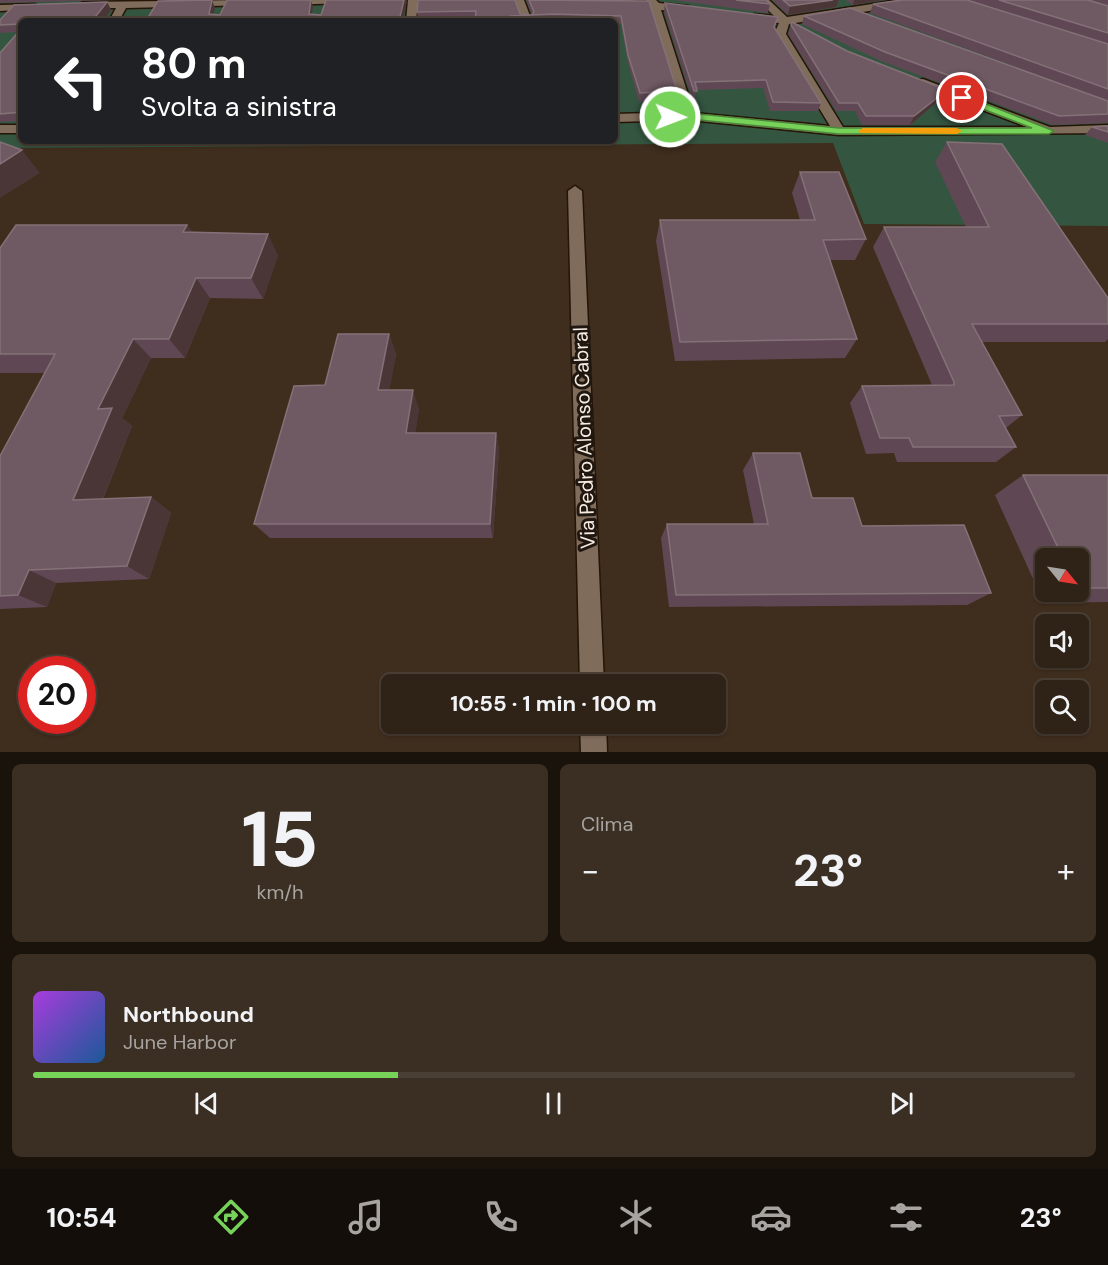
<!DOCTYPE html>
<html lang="it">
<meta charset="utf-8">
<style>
body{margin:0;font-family:"DM Sans",sans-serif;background:#3b2f23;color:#f1f3f6;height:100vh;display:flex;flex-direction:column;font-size:22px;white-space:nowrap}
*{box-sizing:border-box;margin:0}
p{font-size:20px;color:#a7a4a1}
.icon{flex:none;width:33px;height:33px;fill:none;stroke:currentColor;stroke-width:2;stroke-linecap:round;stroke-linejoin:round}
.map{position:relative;height:752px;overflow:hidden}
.drawer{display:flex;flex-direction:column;gap:12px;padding:12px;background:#1a130c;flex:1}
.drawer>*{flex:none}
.guide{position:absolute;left:18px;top:18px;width:600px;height:126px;border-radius:9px;box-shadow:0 2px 4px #0004,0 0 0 2px #4a3f35;background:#202124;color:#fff;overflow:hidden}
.needle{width:39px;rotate:120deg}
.fabs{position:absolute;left:1035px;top:548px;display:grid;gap:12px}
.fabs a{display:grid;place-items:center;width:54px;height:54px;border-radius:9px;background:#2f2216;box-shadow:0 2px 4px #0004,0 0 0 2px #4a3f35;font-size:30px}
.speed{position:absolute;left:18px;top:656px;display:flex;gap:12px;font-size:30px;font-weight:700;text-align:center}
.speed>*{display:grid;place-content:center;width:78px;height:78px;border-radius:50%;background:#2f2216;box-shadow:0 2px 4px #0004,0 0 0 2px #4a3f35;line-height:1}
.speed .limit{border:9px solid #d22;background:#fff;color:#111}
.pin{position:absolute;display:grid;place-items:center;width:51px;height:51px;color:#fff;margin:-26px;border:3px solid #fff;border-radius:50%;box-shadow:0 2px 6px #0007}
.me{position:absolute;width:66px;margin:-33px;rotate:91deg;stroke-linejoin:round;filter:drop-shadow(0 0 4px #0008)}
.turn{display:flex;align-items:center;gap:21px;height:126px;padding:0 24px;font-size:27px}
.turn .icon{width:78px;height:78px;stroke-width:2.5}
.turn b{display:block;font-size:42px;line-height:51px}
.big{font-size:45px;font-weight:700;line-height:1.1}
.drawer .tile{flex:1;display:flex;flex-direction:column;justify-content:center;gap:9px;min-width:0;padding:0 21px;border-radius:9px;background:#3b2f23}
.drawer .dial{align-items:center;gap:0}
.dial b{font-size:78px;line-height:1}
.song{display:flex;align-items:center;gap:18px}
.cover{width:72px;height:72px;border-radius:9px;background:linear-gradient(135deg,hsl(280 70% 55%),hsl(210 70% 35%))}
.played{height:6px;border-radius:3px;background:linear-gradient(90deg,#77d259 35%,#4a3f35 35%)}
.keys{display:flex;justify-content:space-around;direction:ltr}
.heat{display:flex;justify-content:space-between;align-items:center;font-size:33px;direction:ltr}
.drawer .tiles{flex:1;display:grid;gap:12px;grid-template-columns:1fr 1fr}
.tile:last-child{grid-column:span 2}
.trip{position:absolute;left:381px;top:674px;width:345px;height:60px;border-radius:9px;background:#2f2216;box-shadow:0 2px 4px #0004,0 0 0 2px #4a3f35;font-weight:700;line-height:60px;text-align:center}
.tab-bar{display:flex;height:96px;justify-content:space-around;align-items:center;background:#130e09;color:#a7a4a1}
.tab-bar .icon{width:42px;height:42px}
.tab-bar .selected{color:#77d259}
.tab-bar b{font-size:27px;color:#f1f3f6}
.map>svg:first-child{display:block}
.green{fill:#345641;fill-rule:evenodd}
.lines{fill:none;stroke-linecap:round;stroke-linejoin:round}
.minor-casing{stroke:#251506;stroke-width:3}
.minor{fill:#806c5b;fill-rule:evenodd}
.wall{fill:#5f4854;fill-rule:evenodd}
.shaded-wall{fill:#4b3637}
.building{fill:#6f5a63;stroke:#847177;stroke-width:1.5}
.route{fill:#77d259;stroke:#4d883a;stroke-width:1.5}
.slow{fill:#f59e0b}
.labels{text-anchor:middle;stroke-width:6;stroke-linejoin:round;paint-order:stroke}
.street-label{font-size:20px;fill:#f8ece2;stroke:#1f1710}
</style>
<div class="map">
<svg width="1108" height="752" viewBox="0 0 1108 752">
<rect width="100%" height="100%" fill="#3f2d1d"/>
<path class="green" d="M 0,0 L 1108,0 L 1108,226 L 864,224 L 833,143 L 0,148 ZM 21,21 L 615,21 L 615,141 L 21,141 Z"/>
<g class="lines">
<defs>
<g id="minor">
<path d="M 249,0 L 253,3 L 252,5 L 126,8 L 119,21 L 109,21 L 116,8 L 83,8 L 78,5 L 83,2 Z"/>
<path d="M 283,0 L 350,0 L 345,3 L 287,5 L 283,4 Z"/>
<path d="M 408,0 L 418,0 L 416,21 L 406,21 Z"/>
<path d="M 514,0 L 524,0 L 532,21 L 522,21 Z"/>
<path d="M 625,0 L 647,2 L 646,0 L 656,0 L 659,3 L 688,6 L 693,9 L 688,12 L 661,10 L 694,113 L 830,126 L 774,34 L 779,23 L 754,20 L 749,17 L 754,14 L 774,16 L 758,0 L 769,0 L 787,17 L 898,0 L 923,0 L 918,3 L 789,24 L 786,34 L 843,127 L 1027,127 L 919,86 L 919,80 L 923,79 L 1050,127 L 1108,125 L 1108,133 L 839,135 L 689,120 L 615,122 L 615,114 L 682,112 L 650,8 L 622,5 L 621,3 Z"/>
<path d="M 35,4 L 40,7 L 39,9 L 0,11 L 0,5 Z"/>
<rect x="0" y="125" width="21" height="8"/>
<path d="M 575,186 L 582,191 L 604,684 L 580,684 L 568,191 Z"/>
<path d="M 580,723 L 606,723 L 607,752 L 581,752 Z"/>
</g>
</defs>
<use href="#minor" class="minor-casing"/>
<use href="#minor" class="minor"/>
</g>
<g class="wall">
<path d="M 0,0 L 116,0 L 0,3 Z"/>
<path d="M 418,0 L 520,14 L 532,15 L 526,0 L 630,0 L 677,91 L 676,100 L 639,102 L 628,63 L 621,24 L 615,24 L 615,21 L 475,21 L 475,19 L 418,21 L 417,12 Z"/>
<path d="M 673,0 L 766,0 L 770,4 L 768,13 Z"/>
<path d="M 772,0 L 839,0 L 836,7 L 788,15 Z"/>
<path d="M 846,0 L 883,0 L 853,5 Z"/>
<path d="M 968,0 L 1108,0 L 1108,44 Z"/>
<path d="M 107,2 L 111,10 L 21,21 L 21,121 L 0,122 L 0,53 L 18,32 L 0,33 L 0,20 Z"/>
<path d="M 665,3 L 775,28 L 821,103 L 818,111 L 770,111 L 763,88 L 697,90 L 695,99 L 692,99 L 664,11 Z"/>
<path d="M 873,4 L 1108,44 L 1108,101 L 870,13 Z"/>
<path d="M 804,16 L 1108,101 L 1108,123 L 1053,125 L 881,61 L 802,24 Z"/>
<path d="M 792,22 L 847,51 L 947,90 L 942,98 L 910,125 L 862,125 L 855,111 L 836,111 L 788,34 Z"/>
<path d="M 1108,126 L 1108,143 L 1085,135 L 1092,127 Z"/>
<path d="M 947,142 L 1108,298 L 1108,339 L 1105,342 L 982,342 L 1022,415 L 1006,428 L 1016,447 L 996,462 L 897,462 L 894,453 L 866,454 L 850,403 L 862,386 L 932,385 L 873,247 L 884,227 L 966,227 L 935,162 Z"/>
<path d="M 800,172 L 866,239 L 855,260 L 830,260 L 857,339 L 845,358 L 675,361 L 656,241 L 660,220 L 800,220 L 792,193 Z"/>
<path d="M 187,225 L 192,232 L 278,255 L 263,299 L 210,298 L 185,358 L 151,358 L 122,418 L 132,426 L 103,499 L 151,497 L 171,513 L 149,579 L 56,583 L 47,607 L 0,609 L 0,456 L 44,373 L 0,373 L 0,248 Z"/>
<path d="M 389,334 L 396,354 L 389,390 L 419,409 L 415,433 L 496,433 L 499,450 L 493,538 L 270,538 L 254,524 L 325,385 Z"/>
<path d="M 753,453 L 812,498 L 991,593 L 967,605 L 669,607 L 661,538 L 667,524 L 754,524 L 743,470 Z"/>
<path d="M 1023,475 L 1108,475 L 1108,602 L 1044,603 L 995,495 ZM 1046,558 L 1078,558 L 1078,591 L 1046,591 Z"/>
</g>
<g class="shaded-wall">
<path d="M 212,0 L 215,8 L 212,21 L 209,14 Z"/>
<path d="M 311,0 L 313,6 L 311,21 L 309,14 Z"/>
<path d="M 404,0 L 407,0 L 403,21 L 399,21 Z"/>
<path d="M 833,0 L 839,0 L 836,7 L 788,15 L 790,6 Z"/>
<path d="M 854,0 L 883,0 L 853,5 Z"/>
<path d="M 107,2 L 111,10 L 103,21 L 92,21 Z"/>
<path d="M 947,90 L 942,98 L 910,125 L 914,116 Z"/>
<path d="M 22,150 L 40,173 L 0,198 L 0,164 Z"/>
<path d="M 187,225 L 200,246 L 183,232 Z"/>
<path d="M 268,234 L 278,255 L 263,299 L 251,278 Z"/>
<path d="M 196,278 L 210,298 L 185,358 L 169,339 Z"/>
<path d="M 389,334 L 396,354 L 386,408 L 378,390 Z"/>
<path d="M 133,339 L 151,358 L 122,418 L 132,426 L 96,515 L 73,500 L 98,409 Z"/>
<path d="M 413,390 L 419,409 L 413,450 L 406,433 Z"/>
<path d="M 496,433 L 499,450 L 493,538 L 490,524 Z"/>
<path d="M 151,497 L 171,513 L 149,579 L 127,566 Z"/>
<path d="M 29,570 L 56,583 L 47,607 L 18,595 Z"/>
</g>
<g class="building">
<path d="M 212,0 L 209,14 L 220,15 L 227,0 L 311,0 L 309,14 L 321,15 L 326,0 L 404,0 L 399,21 L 146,21 L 158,1 Z"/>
<path d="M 418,0 L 515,0 L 520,14 L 532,15 L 534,12 L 529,0 L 649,1 L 677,91 L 640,93 L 628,55 L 621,16 L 553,14 L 510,16 L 510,21 L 475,21 L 476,11 L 417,12 Z"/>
<path d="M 736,0 L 766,0 L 770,4 Z"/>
<path d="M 783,0 L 833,0 L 790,6 Z"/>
<path d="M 902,0 L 967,0 L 1108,44 L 1108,89 L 873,4 Z"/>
<path d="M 999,0 L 1088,0 L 1108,6 L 1108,33 Z"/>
<path d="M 107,2 L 92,21 L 21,21 L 21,24 L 0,25 L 0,20 L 14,5 Z"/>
<path d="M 665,3 L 778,17 L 774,27 L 821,103 L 773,102 L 766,80 L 695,82 L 697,91 L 694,91 Z"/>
<path d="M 850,8 L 1108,101 L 1108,114 L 1059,116 L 885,52 L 804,16 Z"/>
<path d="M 792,22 L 847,51 L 947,90 L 914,116 L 866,116 L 858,103 L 839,103 L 791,25 Z"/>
<path d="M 21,29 L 21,112 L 0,114 L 0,53 Z"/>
<path d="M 1108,126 L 1108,132 L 1092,127 Z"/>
<path d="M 0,142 L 22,150 L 0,164 Z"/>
<path d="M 947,142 L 1002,144 L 1108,298 L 1108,324 L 972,324 L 1022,415 L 999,416 L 1016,447 L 913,447 L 909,438 L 880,438 L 862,386 L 954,385 L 954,382 L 884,227 L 989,227 Z"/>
<path d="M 800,172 L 839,172 L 866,239 L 823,240 L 857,339 L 680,342 L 660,220 L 815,220 Z"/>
<path d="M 16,225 L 187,225 L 183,232 L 268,234 L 251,278 L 196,278 L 169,339 L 133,339 L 98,409 L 112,408 L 73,500 L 151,497 L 127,566 L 29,570 L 18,595 L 0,596 L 0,456 L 55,354 L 0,354 L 0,248 Z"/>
<path d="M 338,334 L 389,334 L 378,390 L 413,390 L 406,433 L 496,433 L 490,524 L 254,524 L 294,386 L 325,385 Z"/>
<path d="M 753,453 L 800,453 L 812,498 L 853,498 L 862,526 L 964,525 L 991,593 L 676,595 L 667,524 L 768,524 Z"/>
<path d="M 1023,475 L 1108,475 L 1108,588 L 1078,588 L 1078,558 L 1063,558 Z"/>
</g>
<path class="route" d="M 959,96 L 966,96 L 1054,131 L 1049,134 L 839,134 L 689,119 L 670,120 L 666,117 L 670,114 L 689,113 L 839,128 L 1032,128 L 959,100 Z"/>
<path class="slow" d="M 863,128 L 957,128 L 962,131 L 957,134 L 860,133 L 858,131 Z"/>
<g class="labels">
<g class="street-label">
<text transform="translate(584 438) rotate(-92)" y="7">Via Pedro Alonso Cabral</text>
</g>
</g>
</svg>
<div class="fabs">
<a><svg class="needle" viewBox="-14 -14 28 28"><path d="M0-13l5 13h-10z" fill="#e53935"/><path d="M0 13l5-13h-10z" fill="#a7a4a1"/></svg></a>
<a><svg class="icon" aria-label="sound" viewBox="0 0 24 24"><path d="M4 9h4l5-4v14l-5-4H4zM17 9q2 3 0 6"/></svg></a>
<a><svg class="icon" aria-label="search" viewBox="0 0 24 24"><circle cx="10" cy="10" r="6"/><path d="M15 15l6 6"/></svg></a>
</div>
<div class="speed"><div class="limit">20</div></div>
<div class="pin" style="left:962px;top:98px;background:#d93025"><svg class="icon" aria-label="arrive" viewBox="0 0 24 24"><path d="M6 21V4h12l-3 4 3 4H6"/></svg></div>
<svg class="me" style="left:670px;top:117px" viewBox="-20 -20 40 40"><circle r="17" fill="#77d259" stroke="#fff" stroke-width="3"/><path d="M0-11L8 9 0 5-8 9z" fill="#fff"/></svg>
<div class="trip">10:55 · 1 min · 100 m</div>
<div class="guide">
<div class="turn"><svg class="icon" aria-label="left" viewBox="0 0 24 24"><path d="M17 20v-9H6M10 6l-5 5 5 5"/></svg><div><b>80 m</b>Svolta a sinistra</div></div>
</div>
</div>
<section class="drawer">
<div class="tiles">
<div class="tile dial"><b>15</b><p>km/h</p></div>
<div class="tile"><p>Clima</p>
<div class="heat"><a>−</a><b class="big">23°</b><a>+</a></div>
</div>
<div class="tile">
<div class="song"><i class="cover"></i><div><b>Northbound</b><p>June Harbor</p></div></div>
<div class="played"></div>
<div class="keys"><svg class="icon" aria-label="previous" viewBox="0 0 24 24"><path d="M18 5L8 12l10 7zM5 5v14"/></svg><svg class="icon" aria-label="pause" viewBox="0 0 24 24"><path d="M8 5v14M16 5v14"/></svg><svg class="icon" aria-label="next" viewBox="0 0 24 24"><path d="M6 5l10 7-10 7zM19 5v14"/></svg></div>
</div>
</div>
</section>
<nav class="tab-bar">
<b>10:54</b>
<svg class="icon selected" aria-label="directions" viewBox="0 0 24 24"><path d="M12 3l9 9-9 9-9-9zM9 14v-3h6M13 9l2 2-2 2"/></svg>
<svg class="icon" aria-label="music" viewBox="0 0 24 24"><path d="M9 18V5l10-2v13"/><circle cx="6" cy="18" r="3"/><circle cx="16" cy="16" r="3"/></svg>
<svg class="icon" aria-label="phone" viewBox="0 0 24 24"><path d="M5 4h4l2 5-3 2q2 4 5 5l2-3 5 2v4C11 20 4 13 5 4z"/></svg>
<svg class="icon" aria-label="climate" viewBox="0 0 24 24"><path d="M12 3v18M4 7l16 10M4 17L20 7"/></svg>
<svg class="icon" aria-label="car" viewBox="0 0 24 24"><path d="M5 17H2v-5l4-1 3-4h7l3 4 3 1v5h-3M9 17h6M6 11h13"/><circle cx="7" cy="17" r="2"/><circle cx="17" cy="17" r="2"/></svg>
<svg class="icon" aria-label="filters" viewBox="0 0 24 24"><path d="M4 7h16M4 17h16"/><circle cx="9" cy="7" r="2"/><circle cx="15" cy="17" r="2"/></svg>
<b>23°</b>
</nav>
